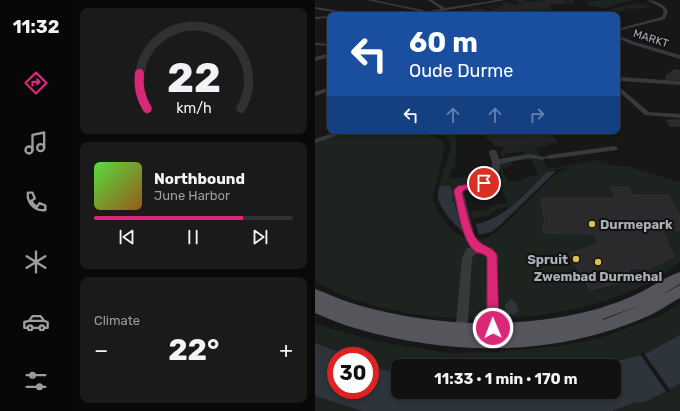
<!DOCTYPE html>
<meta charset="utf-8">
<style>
body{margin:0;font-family:Rubik,sans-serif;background:#1a1a1b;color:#f1f3f6;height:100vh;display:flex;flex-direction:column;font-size:15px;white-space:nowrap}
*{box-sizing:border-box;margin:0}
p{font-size:13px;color:#9c9d9f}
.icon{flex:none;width:22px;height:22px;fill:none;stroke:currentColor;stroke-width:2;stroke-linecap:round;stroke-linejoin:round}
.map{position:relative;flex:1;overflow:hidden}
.side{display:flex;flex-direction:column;gap:8px;padding:8px;background:#09090a;width:243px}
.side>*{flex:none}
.guide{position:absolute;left:12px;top:12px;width:293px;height:122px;border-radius:8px;box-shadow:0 2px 6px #0003,0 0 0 1px #303132;background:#1a4fa0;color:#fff;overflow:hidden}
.speed{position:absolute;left:12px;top:347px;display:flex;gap:8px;font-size:20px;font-weight:700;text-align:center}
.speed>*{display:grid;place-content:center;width:52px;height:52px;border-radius:50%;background:#111112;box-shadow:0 2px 6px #0003,0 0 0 1px #303132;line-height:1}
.speed .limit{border:6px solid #d22;background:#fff;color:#111}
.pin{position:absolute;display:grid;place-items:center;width:34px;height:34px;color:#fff;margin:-17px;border:2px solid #fff;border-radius:50%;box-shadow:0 1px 4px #0007}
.me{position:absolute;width:44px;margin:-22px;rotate:359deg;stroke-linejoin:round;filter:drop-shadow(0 0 3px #0008)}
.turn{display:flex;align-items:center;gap:14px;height:84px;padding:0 16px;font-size:18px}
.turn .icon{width:52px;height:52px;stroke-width:2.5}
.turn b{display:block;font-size:28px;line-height:34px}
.lanes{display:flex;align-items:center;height:38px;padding:0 16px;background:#0003;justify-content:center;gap:20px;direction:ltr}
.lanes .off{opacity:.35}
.big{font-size:30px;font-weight:700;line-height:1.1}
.side .widget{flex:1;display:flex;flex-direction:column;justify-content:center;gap:6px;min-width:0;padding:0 14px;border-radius:8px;background:#1a1a1b}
.side .dial{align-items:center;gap:0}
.dial svg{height:104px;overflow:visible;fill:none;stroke:#303132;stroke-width:7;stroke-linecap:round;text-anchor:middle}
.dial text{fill:#f1f3f6;stroke:none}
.song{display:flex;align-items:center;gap:12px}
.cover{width:48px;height:48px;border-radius:6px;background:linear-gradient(135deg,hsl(110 70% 55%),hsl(30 70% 35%))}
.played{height:4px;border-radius:2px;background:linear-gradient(90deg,#db2777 75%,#303132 75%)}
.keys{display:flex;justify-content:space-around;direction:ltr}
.heat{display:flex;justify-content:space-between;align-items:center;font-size:22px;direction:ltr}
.trip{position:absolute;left:76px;top:359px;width:230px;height:40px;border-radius:8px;background:#111112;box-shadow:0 2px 6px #0003,0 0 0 1px #303132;font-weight:700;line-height:40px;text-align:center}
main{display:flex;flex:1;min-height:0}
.dock{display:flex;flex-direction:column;width:72px;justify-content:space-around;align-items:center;background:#070707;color:#9c9d9f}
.dock .icon{width:28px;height:28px}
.dock .current{color:#db2777}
.dock b{font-size:18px;color:#f1f3f6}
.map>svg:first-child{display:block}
.built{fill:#232325}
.green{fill:#1d231f}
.water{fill:#2e343b}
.pier{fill:#171718}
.building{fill:#2a2a2c;stroke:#323134}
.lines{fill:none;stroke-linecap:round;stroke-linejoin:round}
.minor{fill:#38393d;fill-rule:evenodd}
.major{fill:#55555c;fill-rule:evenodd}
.route{fill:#db2777;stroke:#8e194d}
.poi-dot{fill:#ddbd4b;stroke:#121213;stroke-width:1.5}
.labels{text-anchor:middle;stroke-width:4;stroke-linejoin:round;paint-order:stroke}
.far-street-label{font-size:11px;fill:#abadb7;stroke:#121213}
.poi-label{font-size:13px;font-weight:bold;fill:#abadb7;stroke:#121213;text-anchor:start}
</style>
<main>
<nav class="dock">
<b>11:32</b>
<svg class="icon current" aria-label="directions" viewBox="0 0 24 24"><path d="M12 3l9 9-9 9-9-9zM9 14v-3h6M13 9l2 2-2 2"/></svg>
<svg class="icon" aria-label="music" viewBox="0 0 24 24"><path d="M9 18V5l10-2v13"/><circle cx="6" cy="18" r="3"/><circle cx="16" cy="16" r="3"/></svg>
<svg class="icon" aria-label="phone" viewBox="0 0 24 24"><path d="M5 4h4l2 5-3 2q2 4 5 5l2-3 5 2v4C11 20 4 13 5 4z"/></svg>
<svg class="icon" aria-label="climate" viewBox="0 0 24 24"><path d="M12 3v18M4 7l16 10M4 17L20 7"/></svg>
<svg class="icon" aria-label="car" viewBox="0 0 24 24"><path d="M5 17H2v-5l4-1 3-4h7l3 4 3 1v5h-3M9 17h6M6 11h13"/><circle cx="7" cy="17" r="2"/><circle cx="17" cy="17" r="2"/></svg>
<svg class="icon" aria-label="filters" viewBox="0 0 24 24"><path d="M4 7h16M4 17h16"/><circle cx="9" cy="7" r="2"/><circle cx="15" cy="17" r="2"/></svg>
</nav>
<section class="side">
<div class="widget dial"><svg viewBox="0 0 100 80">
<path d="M14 69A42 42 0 1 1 86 69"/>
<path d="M14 69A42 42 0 0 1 8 42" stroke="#db2777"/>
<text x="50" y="56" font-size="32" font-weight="700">22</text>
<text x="50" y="72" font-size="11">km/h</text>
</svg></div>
<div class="widget">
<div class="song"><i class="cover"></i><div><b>Northbound</b><p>June Harbor</p></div></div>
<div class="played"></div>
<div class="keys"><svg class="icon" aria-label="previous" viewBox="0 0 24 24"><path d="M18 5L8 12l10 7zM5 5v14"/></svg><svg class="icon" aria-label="pause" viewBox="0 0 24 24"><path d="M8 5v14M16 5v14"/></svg><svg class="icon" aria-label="next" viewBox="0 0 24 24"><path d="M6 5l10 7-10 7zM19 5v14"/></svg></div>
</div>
<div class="widget"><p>Climate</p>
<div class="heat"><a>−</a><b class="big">22°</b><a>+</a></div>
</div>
</section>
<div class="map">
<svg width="365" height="411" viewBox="0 0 365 411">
<rect width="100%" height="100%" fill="#171718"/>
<g class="built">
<path d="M 200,0 L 208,0 L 212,2 L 229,0 L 250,0 L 253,2 L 254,0 L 259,0 L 257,4 L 251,3 L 234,5 L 237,9 L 230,11 L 238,15 L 157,15 L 153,12 L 155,11 L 153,10 L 158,9 L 153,6 L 155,6 L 163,9 L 168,8 L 173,11 L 179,9 L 167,4 L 176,6 L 182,9 L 185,8 L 177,3 L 185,6 L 189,5 L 185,3 L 191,2 L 200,5 L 207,4 Z"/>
<path d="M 164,131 L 235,131 L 243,143 L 216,143 L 196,147 L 186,147 L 179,145 Z"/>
</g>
<g class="green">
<path d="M 290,0 L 318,0 L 301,4 L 302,5 L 289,8 L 270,5 L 275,5 L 272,4 L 272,1 Z"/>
<path d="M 318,4 C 323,6 329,3 334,5 L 329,6 L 338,7 C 330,8 317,10 313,8 L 305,12 L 295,9 Z"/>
<path d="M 200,6 C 204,6 205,8 209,9 C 219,11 228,4 237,9 L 217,14 L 217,15 L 208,12 L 198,15 L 196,13 L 208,11 L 207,9 Z"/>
<path d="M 34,131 L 142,131 L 140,169 L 136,169 L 135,178 L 159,177 L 159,174 L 162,174 L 162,170 L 172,172 L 174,175 L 166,182 L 145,185 L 142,188 L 145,217 L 144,217 L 139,202 L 137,202 C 138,197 139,189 134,186 L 126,187 C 117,206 139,220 149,234 L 132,217 L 122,199 L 123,189 L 136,147 C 135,135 124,133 114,135 L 127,140 L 130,148 L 117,199 C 127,221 145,249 173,237 C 183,232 191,222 199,215 C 211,203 224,191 236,178 C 251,167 268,161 287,163 C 298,165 304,167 316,166 L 318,168 L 365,182 L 365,262 C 283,331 90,337 0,281 L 0,142 Z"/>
<path d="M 216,143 L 233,143 L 234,146 L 221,148 L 225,156 L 211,154 L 209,151 L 189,154 L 189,157 L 185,156 L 189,147 Z"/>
<path d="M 215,158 L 221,160 L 227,160 L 233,169 L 280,160 L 293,163 L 275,162 L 232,172 L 195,207 L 184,208 L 173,216 L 158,218 L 156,212 L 175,209 L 174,206 L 193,203 L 186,187 L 172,191 L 173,194 L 171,195 L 169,186 L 176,183 L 181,184 L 188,177 L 184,175 L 186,173 L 183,164 L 196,161 L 198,165 L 187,168 L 193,182 L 208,180 L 207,178 L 224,175 L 216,160 L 200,160 Z"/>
<path d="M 365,304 L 365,335 L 328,355 L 279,366 L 83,366 L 83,372 L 69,370 L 55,364 L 55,356 L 35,356 L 0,343 L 0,324 L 66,342 L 134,353 L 178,352 L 245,346 L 285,338 L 344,316 Z"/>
<path d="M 365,384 L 365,411 L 297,411 L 318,403 L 332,401 Z"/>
<path d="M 0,396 L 47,411 L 0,411 Z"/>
</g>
<g class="water">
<path d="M 241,171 L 184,226 L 176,232 L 164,235 L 161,224 C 190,219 211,192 232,172 Z"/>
<path d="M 126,186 L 135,186 C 138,191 139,198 137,201 L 139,202 L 144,217 L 145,217 L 149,233 C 141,225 123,208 123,196 C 123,193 124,189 126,186 Z"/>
<path d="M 196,299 L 200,302 L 204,310 L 200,315 L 193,314 L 190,310 L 190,304 Z"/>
<path d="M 365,335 L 365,384 L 332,401 L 318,403 L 297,411 L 47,411 L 0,396 L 0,343 L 35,356 L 21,356 L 21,390 L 55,390 L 55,364 L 69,370 L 83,372 L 83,392 L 299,392 L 299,366 L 279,366 L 328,355 Z"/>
</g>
<path class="pier" d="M 328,352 L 356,391 L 352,393 L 325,354 Z"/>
<g class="building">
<path d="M 359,70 L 363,70 L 365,72 L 365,80 L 351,79 L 351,76 Z"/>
<path d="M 352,120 L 365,120 L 365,126 L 355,126 Z"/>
<path d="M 296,187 L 313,187 L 317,195 L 354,195 L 365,216 L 365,230 L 347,230 L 359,257 L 333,269 L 312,268 L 319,278 L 275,290 L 254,254 L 283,244 L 280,234 L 229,233 L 228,224 L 230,224 L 226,198 L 300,198 Z"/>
</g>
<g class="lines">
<g class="minor">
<path d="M 52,0 L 59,0 L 108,10 L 109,12 L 126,9 L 113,0 L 117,0 L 130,8 L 182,0 L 191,0 L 104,15 L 72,15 L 108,12 Z"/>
<path d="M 332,0 C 340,0 349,4 353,11 L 350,19 L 302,31 L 302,29 L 347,17 L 349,11 L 347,8 Z"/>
<path d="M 0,7 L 44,14 L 68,15 L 35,15 L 0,9 Z"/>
<path d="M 15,16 L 15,18 L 0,19 L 0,17 Z"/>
<path d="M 302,35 L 320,42 L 365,55 L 365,59 L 316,44 L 302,38 Z"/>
<path d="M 0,43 L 15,44 L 15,46 L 0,45 Z"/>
<path d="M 15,53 L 15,57 L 0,61 L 0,57 Z"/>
<path d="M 305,77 L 365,81 L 365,85 L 306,81 L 302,84 L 302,79 Z"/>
<path d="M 302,85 L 334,112 L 365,114 L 365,118 L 330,115 L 302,90 Z"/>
<path d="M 15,87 L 15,91 L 0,96 L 0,92 Z"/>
<path d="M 24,131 L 35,131 L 0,143 L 0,139 Z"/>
<path d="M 299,146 L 303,148 L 302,150 L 234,159 L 231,158 L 227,160 L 214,158 L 185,164 L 184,173 L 172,185 L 148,191 L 160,237 L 167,246 L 178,248 L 182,258 L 183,335 L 181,339 L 177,341 L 173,339 L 171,335 L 172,258 L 170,254 L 164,253 L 159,255 L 157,258 L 152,334 L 150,338 L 146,340 L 142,338 L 140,334 L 147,258 L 151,249 L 157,247 L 150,238 L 139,190 L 140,188 L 166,181 L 176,172 L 177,162 L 174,152 L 175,150 L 181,150 L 184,159 L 214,154 L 230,157 L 234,155 Z"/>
</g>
<path class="major" d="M 365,272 L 365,284 L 346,295 L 365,285 L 365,298 C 354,304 343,312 331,317 C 240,357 137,356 43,329 C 28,325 14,319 0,313 L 0,289 C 14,294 28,301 43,305 C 119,327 205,330 282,309 C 295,305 310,300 322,294 C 337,287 350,277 365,272 ZM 328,304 L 288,320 L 288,319 Z"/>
</g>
<path class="route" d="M 169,181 L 172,182 L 173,183 L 172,185 L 149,190 L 147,193 C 150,204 155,230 161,238 C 167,247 177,246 182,255 L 184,328 L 182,332 L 178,334 L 173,332 L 172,328 L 172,257 C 168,253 165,254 161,252 C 147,243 143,208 139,193 L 139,190 L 143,186 Z"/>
<g class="poi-dot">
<circle cx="277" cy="224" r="4"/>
<circle cx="261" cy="259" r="4"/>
<circle cx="283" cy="262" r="4"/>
</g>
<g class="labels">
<g class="far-street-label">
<text transform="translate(336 38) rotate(18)" y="4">MARKT</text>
</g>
<g class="poi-label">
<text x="285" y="229">Durmepark</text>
<text x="253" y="264" text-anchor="end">Spruit</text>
<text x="283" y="281" text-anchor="middle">Zwembad Durmehal</text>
</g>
</g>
</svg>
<div class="speed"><div class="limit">30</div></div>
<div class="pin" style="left:169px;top:183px;background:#d93025"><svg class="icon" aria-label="arrive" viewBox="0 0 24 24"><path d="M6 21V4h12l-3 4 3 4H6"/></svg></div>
<svg class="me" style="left:178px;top:328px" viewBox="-20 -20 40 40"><circle r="17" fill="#db2777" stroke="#fff" stroke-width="3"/><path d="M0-11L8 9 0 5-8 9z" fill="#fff"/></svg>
<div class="trip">11:33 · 1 min · 170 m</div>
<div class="guide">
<div class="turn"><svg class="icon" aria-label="left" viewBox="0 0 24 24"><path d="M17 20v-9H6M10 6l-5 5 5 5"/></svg><div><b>60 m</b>Oude Durme</div></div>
<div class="lanes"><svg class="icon" aria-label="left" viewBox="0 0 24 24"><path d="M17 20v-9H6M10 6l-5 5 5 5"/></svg><svg class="icon off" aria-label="ahead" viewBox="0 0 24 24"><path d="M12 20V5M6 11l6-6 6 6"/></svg><svg class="icon off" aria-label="ahead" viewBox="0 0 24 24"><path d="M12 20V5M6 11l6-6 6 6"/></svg><svg class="icon off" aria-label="right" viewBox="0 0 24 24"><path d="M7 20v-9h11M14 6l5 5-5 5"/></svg></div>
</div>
</div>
</main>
